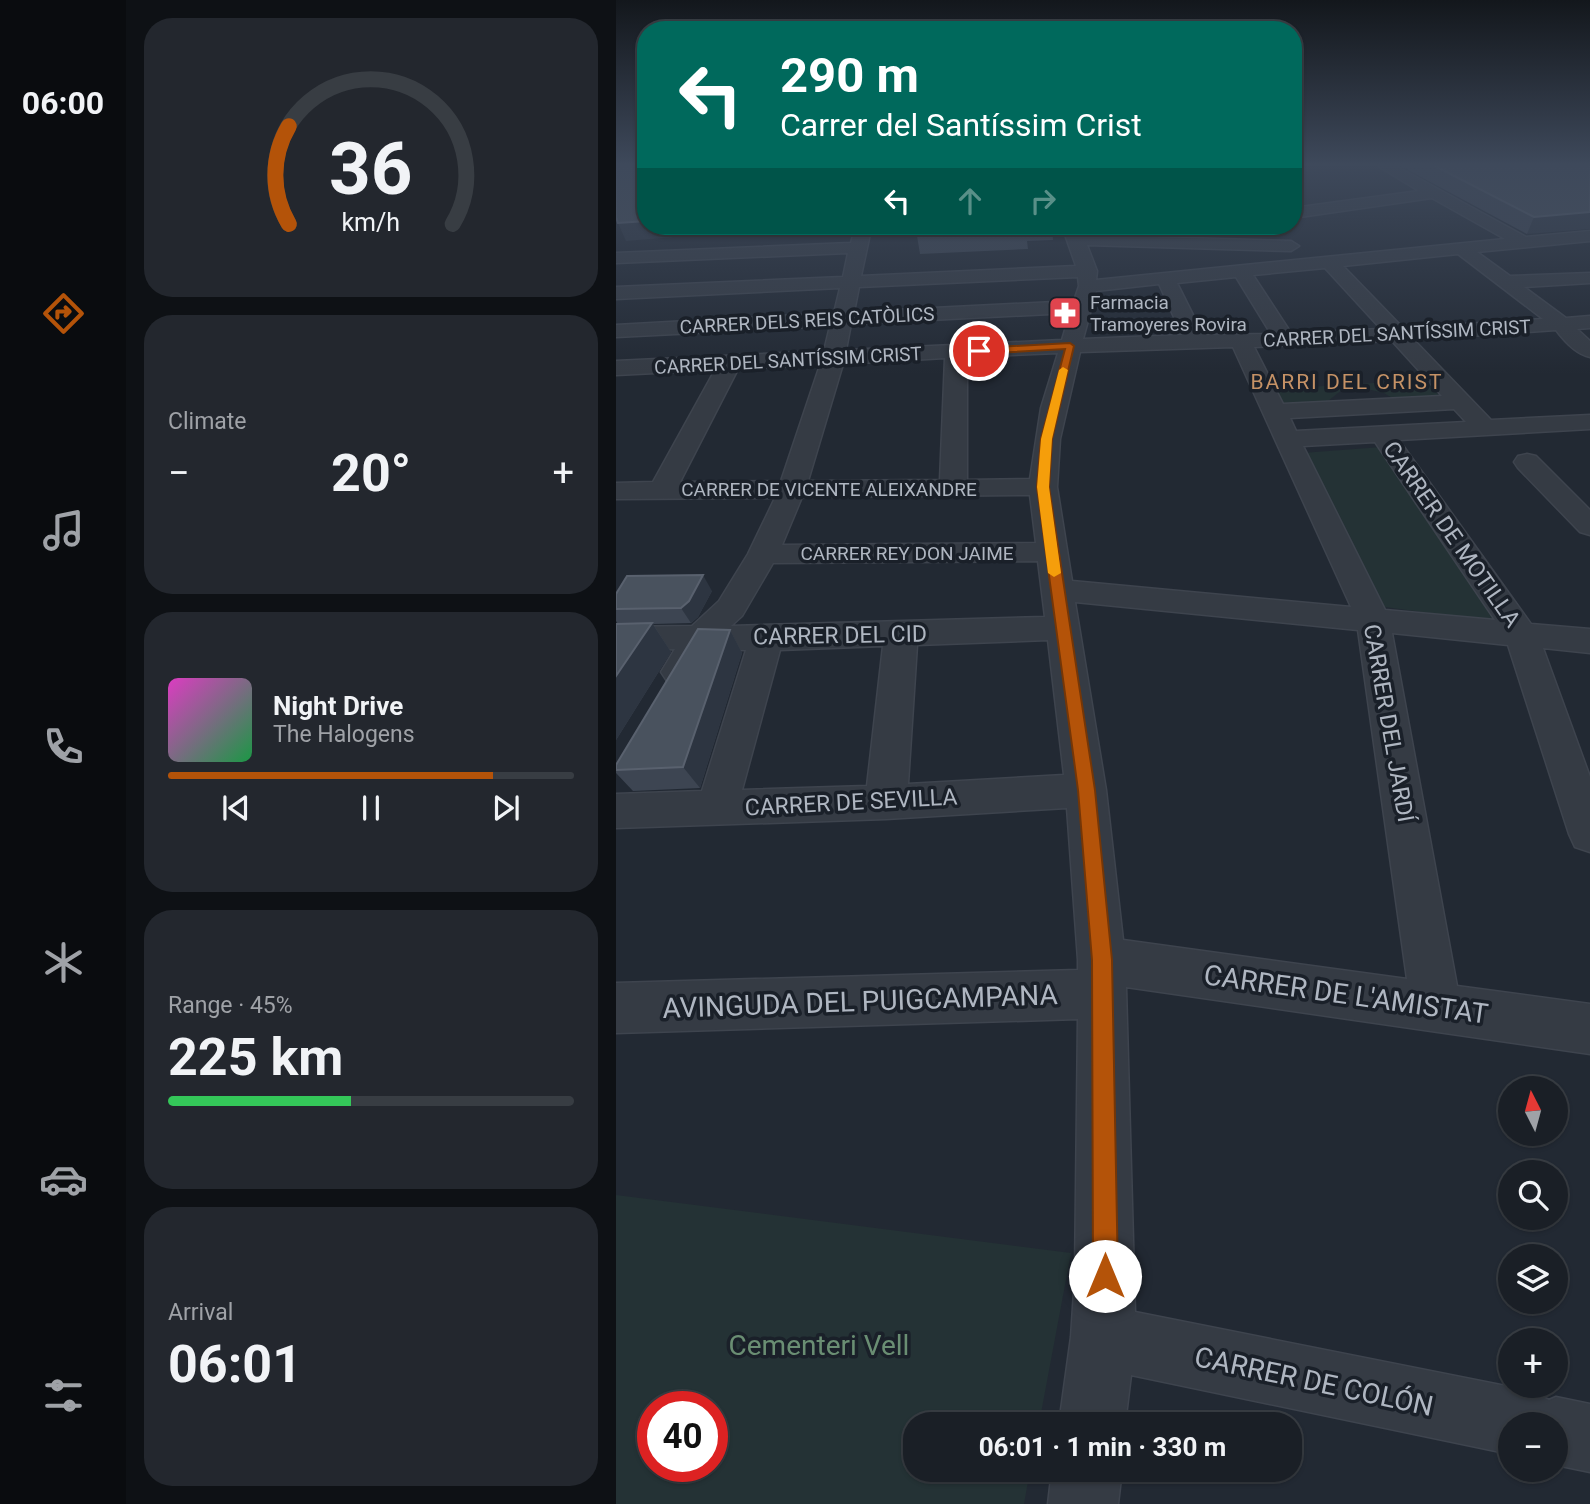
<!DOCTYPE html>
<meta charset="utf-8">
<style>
body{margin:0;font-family:Roboto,sans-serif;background:#23272e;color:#f1f3f6;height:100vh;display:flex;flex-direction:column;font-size:26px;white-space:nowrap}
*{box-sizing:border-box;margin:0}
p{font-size:23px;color:#9fa2a7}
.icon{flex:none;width:38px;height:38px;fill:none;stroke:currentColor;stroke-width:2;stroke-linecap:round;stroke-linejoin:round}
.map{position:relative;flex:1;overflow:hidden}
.side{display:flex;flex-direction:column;gap:18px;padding:18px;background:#0e1115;width:490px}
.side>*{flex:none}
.hud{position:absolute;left:21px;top:21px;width:665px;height:214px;border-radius:28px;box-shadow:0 2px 5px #0004,0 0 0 2px #383d43;background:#00695c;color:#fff;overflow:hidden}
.needle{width:46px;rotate:354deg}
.controls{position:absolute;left:882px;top:1076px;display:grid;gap:14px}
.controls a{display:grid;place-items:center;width:70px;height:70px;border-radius:50%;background:#1a1f26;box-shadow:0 2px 5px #0004,0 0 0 2px #383d43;font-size:35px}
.speed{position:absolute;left:21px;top:1391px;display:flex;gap:14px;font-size:35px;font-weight:700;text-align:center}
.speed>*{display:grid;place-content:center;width:91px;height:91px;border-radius:50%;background:#1a1f26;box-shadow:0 2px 5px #0004,0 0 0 2px #383d43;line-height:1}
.speed .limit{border:10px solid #d22;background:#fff;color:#111}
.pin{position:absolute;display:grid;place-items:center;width:60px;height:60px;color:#fff;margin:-30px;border:4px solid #fff;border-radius:50%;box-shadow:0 2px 7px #0007}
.me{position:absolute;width:77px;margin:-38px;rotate:0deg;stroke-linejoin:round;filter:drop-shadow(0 0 5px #0008)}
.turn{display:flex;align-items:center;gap:24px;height:147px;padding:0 28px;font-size:32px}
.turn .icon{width:91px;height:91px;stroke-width:2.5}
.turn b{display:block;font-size:49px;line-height:60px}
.lanes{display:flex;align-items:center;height:66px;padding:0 28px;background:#0003;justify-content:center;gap:35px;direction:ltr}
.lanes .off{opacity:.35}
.big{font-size:52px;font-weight:700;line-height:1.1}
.side .card{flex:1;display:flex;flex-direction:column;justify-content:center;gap:10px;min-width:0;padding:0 24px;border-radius:28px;background:#23272e}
.side .dial{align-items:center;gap:0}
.dial svg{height:182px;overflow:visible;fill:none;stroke:#383d43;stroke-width:7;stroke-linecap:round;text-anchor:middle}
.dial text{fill:#f1f3f6;stroke:none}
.song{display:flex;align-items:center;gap:21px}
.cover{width:84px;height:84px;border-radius:10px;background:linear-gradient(135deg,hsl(310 70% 55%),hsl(140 70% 35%))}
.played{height:7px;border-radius:4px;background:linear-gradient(90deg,#b45309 80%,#383d43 80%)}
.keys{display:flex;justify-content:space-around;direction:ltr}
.heat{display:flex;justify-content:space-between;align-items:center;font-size:38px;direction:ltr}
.charge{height:10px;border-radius:5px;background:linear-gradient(90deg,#34c759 45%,#383d43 0)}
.trip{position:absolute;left:287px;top:1412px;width:399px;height:70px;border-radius:28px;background:#1a1f26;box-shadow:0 2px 5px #0004,0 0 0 2px #383d43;font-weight:700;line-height:70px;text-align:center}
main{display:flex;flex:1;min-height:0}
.tabs{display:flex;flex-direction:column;width:126px;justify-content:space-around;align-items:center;background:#0a0c0f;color:#9fa2a7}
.tabs .icon{width:49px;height:49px}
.tabs .active{color:#b45309}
.tabs b{font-size:32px;color:#f1f3f6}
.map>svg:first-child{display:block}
.green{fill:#243235;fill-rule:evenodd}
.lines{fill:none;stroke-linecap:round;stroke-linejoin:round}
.minor-casing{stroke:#3e444e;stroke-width:3}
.minor{fill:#353b44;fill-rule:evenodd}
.wall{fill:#3d4552}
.shaded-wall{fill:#2d3541}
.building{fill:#49525e;stroke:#59616e;stroke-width:2}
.route{fill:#b45309;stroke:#753606;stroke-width:2}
.slow{fill:#f59e0b}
.labels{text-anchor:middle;stroke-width:7;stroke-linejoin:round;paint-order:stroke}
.far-poi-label{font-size:19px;fill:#afb6c1;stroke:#1a2029;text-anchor:start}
.far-street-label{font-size:19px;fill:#afb6c1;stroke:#1a2029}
.far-neighbourhood-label{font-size:21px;letter-spacing:2px;fill:#c59266;stroke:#1a2029}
.street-label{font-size:23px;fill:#afb6c1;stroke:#1a2029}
.near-street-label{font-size:28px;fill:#afb6c1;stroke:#1a2029}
.near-park-label{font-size:28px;fill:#6a8e73;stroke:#1a2029}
</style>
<main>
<nav class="tabs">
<b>06:00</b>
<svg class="icon active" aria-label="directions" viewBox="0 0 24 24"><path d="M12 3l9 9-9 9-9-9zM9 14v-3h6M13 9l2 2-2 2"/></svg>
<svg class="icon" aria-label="music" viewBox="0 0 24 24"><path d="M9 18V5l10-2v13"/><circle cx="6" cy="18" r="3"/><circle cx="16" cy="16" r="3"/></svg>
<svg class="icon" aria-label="phone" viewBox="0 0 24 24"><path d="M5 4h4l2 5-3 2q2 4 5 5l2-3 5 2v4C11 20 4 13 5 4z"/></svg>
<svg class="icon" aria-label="climate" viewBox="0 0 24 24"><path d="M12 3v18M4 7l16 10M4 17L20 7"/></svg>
<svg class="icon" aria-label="car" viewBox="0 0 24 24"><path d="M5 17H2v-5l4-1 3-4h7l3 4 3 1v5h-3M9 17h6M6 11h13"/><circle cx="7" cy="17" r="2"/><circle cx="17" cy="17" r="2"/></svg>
<svg class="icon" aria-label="filters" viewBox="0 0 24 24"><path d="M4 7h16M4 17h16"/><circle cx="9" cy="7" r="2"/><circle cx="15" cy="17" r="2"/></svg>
</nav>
<section class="side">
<div class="card dial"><svg viewBox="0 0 100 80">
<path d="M14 69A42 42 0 1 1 86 69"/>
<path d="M14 69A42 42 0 0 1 14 26" stroke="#b45309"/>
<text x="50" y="56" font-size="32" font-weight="700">36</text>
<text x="50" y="72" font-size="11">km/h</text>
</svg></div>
<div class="card"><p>Climate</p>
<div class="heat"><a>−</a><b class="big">20°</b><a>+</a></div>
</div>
<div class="card">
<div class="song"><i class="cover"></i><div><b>Night Drive</b><p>The Halogens</p></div></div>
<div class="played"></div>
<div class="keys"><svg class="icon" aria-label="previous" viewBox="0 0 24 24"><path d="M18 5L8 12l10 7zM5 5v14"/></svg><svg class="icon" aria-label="pause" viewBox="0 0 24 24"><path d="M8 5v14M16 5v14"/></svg><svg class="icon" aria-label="next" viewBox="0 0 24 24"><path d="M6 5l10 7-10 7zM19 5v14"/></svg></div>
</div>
<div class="card"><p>Range · 45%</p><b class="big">225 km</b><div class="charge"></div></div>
<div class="card"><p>Arrival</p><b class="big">06:01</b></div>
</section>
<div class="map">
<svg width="974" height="1504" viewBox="0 0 974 1504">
<rect width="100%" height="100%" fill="#222933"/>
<g class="green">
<path d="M 809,380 L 827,400 L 783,402 L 768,393 L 743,387 L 740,384 Z"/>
<path d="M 725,385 L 727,389 L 712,401 L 714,406 L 668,409 L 659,389 Z"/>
<path d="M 766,447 L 879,622 L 769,607 L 686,453 Z"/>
<path d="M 0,1195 L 455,1253 L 423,1424 L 299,1424 L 299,1470 L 414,1470 L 408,1504 L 0,1504 ZM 96,1407 L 96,1466 L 37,1466 L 37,1407 Z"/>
</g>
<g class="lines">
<defs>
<g id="minor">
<path d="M 759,164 L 776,164 L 910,237 L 974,231 L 974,241 L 861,252 L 894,276 L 974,273 L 974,283 L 908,287 L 950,318 L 974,316 L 974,328 L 961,329 L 974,341 L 974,357 C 960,354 949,342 940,330 L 798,340 L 875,420 L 974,415 L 974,429 L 783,440 L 915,624 L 974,629 L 974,653 L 927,648 L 974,777 L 974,852 L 959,847 L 953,834 L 892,645 L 776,633 L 841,986 L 974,1004 L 974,1054 L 510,987 L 519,1312 L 910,1390 L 933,1400 L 940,1397 L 974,1404 L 974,1472 L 940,1465 L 940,1424 L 894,1424 L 894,1454 L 515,1375 L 509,1424 L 443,1424 L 455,1337 L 459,1276 L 462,1019 L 0,1033 L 0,983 L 462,970 L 462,960 L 451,808 L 270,819 L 0,828 L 0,794 L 86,791 L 130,650 L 94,649 L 75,681 L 63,685 L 51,681 L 45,672 L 59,649 L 0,651 L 0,627 L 76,626 L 103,601 L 132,554 L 159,498 L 0,499 L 0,483 L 37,482 L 99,370 L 0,375 L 0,361 L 208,351 L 214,326 L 0,337 L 0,325 L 218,313 L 224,288 L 0,299 L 0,287 L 227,277 L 232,253 L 0,263 L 0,253 L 235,243 L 238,232 L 244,226 L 261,226 L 254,234 L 245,276 L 460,266 L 446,226 L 462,226 L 466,235 L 675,241 L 683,246 L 675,251 L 471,245 L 481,271 L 480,280 L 889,239 L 816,198 L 677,218 L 677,208 L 803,191 ZM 842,254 L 927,319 L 787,328 L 727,266 ZM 709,268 L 765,329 L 675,333 L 637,275 ZM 462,277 L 463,286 L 458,301 L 238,312 L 243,287 ZM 620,277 L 655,334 L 587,335 L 561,283 ZM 543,284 L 566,335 L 467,339 L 480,291 ZM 454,313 L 446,340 L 230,350 L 235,324 ZM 776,341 L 826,396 L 667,404 L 638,347 ZM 617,347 L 735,607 L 456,581 L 441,487 L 444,439 L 464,352 ZM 442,353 L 425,408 L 414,479 L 351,480 L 351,357 ZM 329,358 L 324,480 L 192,481 L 227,364 ZM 204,365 L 165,481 L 64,482 L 122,369 ZM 838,409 L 850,422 L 680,431 L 674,418 ZM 759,442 L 879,620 L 769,610 L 687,446 ZM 414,495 L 420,543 L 166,545 L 186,497 ZM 422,561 L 429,617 L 115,626 L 126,616 L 157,563 ZM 459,602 L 742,630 L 791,979 L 507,940 L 490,790 ZM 432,640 L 448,775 L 292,784 L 301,645 ZM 267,646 L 251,786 L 126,790 L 164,650 Z"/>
<path d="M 911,454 L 920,456 L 974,510 L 974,535 L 964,532 L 902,468 L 898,462 L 902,456 Z"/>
<path d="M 436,1470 L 506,1470 L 502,1504 L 432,1504 Z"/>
</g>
</defs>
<use href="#minor" class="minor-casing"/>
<use href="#minor" class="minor"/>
</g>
<g class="wall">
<path d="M 781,164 L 974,164 L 911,234 Z"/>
<path d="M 186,226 L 215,226 L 186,227 Z"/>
<path d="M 302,226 L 436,226 L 437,240 L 411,241 L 412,249 L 304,254 L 301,236 Z"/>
<path d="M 96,591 L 82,617 L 75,623 L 37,624 L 55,652 L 0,740 L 0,624 L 2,624 L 0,621 L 0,594 Z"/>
<path d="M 114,630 L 126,653 L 84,788 L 17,791 L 0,773 L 0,765 Z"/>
</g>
<g class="shaded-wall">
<path d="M 974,212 L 974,229 L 911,234 L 918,217 Z"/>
<path d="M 30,221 L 30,226 L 168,226 L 59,234 L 58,237 L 10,241 L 2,223 Z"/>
<path d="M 87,575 L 96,591 L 82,617 L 75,623 L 65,608 Z"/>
<path d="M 36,623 L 55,652 L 0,740 L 0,676 Z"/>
<path d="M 114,630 L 126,653 L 84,788 L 67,767 Z"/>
</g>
<g class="building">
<path d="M 0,164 L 30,164 L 30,221 L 2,223 L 0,217 Z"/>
<path d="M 815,164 L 974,164 L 974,212 L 918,217 Z"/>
<path d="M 302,226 L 409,226 L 410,231 L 301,236 Z"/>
<path d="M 87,575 L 73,601 L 65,608 L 0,609 L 0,594 L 11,576 Z"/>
<path d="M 36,623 L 0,676 L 0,624 Z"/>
<path d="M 82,629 L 114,630 L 67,767 L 0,770 L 0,765 Z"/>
</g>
<linearGradient id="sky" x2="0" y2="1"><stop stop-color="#13171c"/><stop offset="0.44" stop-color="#3e495b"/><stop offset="1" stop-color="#3e495b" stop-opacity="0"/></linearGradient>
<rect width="974" height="374" fill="url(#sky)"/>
<path class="route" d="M 454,343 L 458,346 L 436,439 L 433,487 L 479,790 L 496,960 L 502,1276 L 498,1285 L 489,1289 L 481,1285 L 477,1276 L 476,960 L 462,790 L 421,487 L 425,439 L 449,349 L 363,354 L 358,351 L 363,348 Z"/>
<path class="slow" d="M 447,367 L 452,370 L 436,439 L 433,487 L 445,573 L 438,577 L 432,573 L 421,487 L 425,439 L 443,370 Z"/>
<defs>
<symbol id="pharmacy-square" viewBox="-11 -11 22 22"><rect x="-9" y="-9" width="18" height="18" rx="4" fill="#e0444e" stroke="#1a2029"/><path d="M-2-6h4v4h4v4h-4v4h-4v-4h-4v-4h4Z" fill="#fff"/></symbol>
</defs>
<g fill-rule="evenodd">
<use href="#pharmacy-square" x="430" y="294" width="38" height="38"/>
</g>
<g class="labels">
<g class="far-poi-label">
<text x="474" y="309">Farmacia<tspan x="474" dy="22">Tramoyeres Rovira</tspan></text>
</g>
<g class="far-street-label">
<text transform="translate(191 320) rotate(-3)" y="7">CARRER DELS REIS CATÒLICS</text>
<text transform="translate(781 333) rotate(-3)" y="7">CARRER DEL SANTÍSSIM CRIST</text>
<text transform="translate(172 360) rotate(-3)" y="7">CARRER DEL SANTÍSSIM CRIST</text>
<text x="213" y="496">CARRER DE VICENTE ALEIXANDRE</text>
<text x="291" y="560">CARRER REY DON JAIME</text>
</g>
<g class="far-neighbourhood-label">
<text x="731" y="389">BARRI DEL CRIST</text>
</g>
<g class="street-label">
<text transform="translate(836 534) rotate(55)" y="8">CARRER DE MOTILLA</text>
<text transform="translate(224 635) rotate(-1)" y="8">CARRER DEL CID</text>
<text transform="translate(773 723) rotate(80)" y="8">CARRER DEL JARDÍ</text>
<text transform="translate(235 802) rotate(-3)" y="8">CARRER DE SEVILLA</text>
</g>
<g class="near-street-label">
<text transform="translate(730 994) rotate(8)" y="10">CARRER DE L'AMISTAT</text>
<text transform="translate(244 1001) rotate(-2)" y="10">AVINGUDA DEL PUIGCAMPANA</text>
<text transform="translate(698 1381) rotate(12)" y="10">CARRER DE COLÓN</text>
</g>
<g class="near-park-label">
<text x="203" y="1355">Cementeri Vell</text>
</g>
</g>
</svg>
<div class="controls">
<a><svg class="needle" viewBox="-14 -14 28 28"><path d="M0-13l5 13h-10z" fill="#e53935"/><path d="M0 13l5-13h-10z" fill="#9fa2a7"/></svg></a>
<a><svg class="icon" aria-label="search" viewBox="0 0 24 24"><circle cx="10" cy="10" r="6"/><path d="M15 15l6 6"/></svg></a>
<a><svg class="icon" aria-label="layers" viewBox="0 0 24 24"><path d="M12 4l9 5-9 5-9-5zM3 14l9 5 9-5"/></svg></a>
<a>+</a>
<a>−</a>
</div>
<div class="speed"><div class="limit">40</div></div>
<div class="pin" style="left:363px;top:351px;background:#d93025"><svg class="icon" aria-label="arrive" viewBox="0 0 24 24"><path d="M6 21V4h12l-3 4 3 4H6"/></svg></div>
<svg class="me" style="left:489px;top:1276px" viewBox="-20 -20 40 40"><circle r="19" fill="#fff"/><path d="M0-13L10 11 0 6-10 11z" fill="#b45309"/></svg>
<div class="trip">06:01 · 1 min · 330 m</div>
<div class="hud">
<div class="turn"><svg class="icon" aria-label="left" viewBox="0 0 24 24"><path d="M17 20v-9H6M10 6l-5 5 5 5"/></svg><div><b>290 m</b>Carrer del Santíssim Crist</div></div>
<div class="lanes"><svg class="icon" aria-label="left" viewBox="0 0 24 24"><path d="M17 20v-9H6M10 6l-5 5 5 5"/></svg><svg class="icon off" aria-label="ahead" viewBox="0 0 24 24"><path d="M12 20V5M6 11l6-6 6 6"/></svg><svg class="icon off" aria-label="right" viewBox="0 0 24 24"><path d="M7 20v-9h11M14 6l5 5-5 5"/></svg></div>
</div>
</div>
</main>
